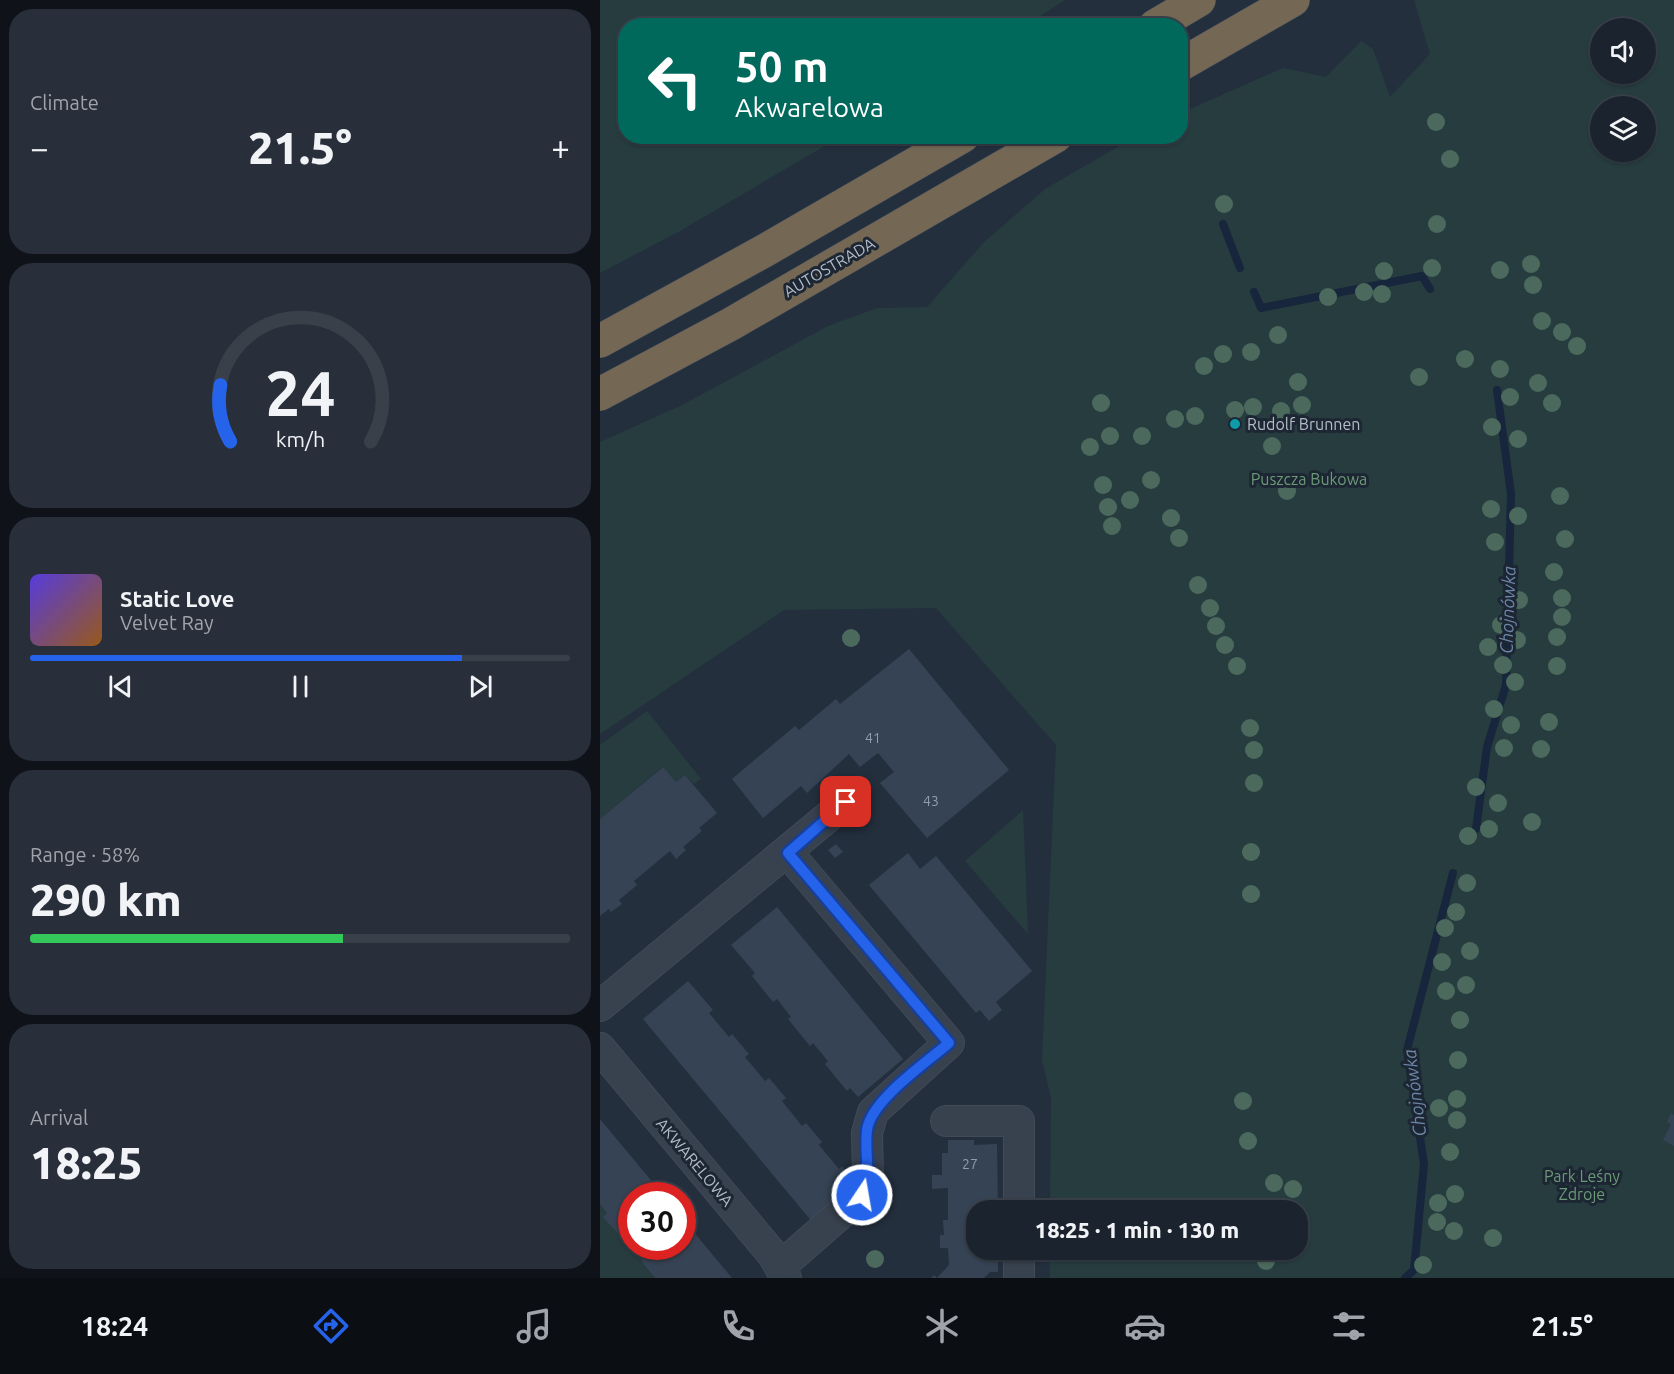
<!DOCTYPE html>
<meta charset="utf-8">
<style>
body{margin:0;font-family:Ubuntu,sans-serif;background:#282f3a;color:#f1f3f6;height:100vh;display:flex;flex-direction:column;font-size:22px;white-space:nowrap}
*{box-sizing:border-box;margin:0}
p{font-size:20px;color:#a0a4aa}
.icon{flex:none;width:33px;height:33px;fill:none;stroke:currentColor;stroke-width:2;stroke-linecap:round;stroke-linejoin:round}
.map{position:relative;flex:1;overflow:hidden}
.side{display:flex;flex-direction:column;gap:9px;padding:9px;background:#0f1319;width:600px}
.side>*{flex:none}
.banner{position:absolute;left:18px;top:18px;width:570px;height:126px;border-radius:24px;box-shadow:0 2px 4px #0004,0 0 0 2px #39404a;background:#00695c;color:#fff;overflow:hidden}
.controls{position:absolute;left:990px;top:18px;display:grid;gap:12px}
.controls a{display:grid;place-items:center;width:66px;height:66px;border-radius:50%;background:#1b232e;box-shadow:0 2px 4px #0004,0 0 0 2px #39404a;font-size:30px}
.speed{position:absolute;left:18px;top:1182px;display:flex;gap:12px;font-size:30px;font-weight:700;text-align:center}
.speed>*{display:grid;place-content:center;width:78px;height:78px;border-radius:50%;background:#1b232e;box-shadow:0 2px 4px #0004,0 0 0 2px #39404a;line-height:1}
.speed .limit{border:9px solid #d22;background:#fff;color:#111}
.pin{position:absolute;display:grid;place-items:center;width:51px;height:51px;color:#fff;margin:-26px;border-radius:12px;box-shadow:0 3px 9px #0006}
.me{position:absolute;width:66px;margin:-33px;rotate:12deg;stroke-linejoin:round;filter:drop-shadow(0 0 4px #0008)}
.turn{display:flex;align-items:center;gap:21px;height:126px;padding:0 18px;font-size:27px}
.turn .icon{width:78px;height:78px;stroke-width:2.5}
.turn b{display:block;font-size:42px;line-height:51px}
.big{font-size:45px;font-weight:800;line-height:1.1}
.side .card{flex:1;display:flex;flex-direction:column;justify-content:center;gap:9px;min-width:0;padding:0 21px;border-radius:24px;background:#282f3a}
.side .dial{align-items:center;gap:0}
.dial svg{height:156px;overflow:visible;fill:none;stroke:#39404a;stroke-width:7;stroke-linecap:round;text-anchor:middle}
.dial text{fill:#f1f3f6;stroke:none}
.song{display:flex;align-items:center;gap:18px}
.cover{width:72px;height:72px;border-radius:9px;background:linear-gradient(135deg,hsl(250 70% 55%),hsl(30 70% 35%))}
.played{height:6px;border-radius:3px;background:linear-gradient(90deg,#2563eb 80%,#39404a 80%)}
.keys{display:flex;justify-content:space-around;direction:ltr}
.heat{display:flex;justify-content:space-between;align-items:center;font-size:33px;direction:ltr}
.charge{height:9px;border-radius:4px;background:linear-gradient(90deg,#34c759 58%,#39404a 0)}
.trip{position:absolute;left:366px;top:1200px;width:342px;height:60px;border-radius:24px;background:#1b232e;box-shadow:0 2px 4px #0004,0 0 0 2px #39404a;font-weight:800;line-height:60px;text-align:center}
.tabs{display:flex;height:96px;justify-content:space-around;align-items:center;background:#0b0e12;color:#a0a4aa}
.tabs .icon{width:42px;height:42px}
.tabs .active{color:#2563eb}
.tabs b{font-size:27px;color:#f1f3f6}
main{display:flex;flex:1;min-height:0}
.map>svg:first-child{display:block}
.green{fill:#263c3f;fill-rule:evenodd}
.lines{fill:none;stroke-linecap:round;stroke-linejoin:round}
.stream{stroke:#17263c;stroke-width:8}
.building{fill:#364354}
.minor-casing{stroke:#414a57;stroke-width:32}
.motorway-casing{stroke:#434c59;stroke-width:34}
.minor{stroke:#38414e;stroke-width:30}
.motorway{stroke:#746855;stroke-width:33}
.tree{fill:#4b6a5d}
.route-casing{stroke:#184099;stroke-width:15}
.route{stroke:#2563eb;stroke-width:10}
.culture-dot{fill:#0f9aa8;stroke:#1d2633;stroke-width:2}
.labels{text-anchor:middle;stroke-width:6;stroke-linejoin:round;paint-order:stroke}
.number-label{font-size:14px;fill:#929caa}
.street-label{font-size:16px;fill:#b4bcc9;stroke:#1d2633}
.poi-label{font-size:16px;fill:#b4bcc9;stroke:#1d2633;text-anchor:start}
.park-label{font-size:16px;fill:#6b9a76;stroke:#1d2633}
.water-label{font-size:18px;font-style:italic;fill:#6d86a8;stroke:#1d2633}
</style>
<main>
<section class="side">
<div class="card"><p>Climate</p>
<div class="heat"><a>−</a><b class="big">21.5°</b><a>+</a></div>
</div>
<div class="card dial"><svg viewBox="0 0 100 80">
<path d="M14 69A42 42 0 1 1 86 69"/>
<path d="M14 69A42 42 0 0 1 9 40" stroke="#2563eb"/>
<text x="50" y="56" font-size="32" font-weight="700">24</text>
<text x="50" y="72" font-size="11">km/h</text>
</svg></div>
<div class="card">
<div class="song"><i class="cover"></i><div><b>Static Love</b><p>Velvet Ray</p></div></div>
<div class="played"></div>
<div class="keys"><svg class="icon" aria-label="previous" viewBox="0 0 24 24"><path d="M18 5L8 12l10 7zM5 5v14"/></svg><svg class="icon" aria-label="pause" viewBox="0 0 24 24"><path d="M8 5v14M16 5v14"/></svg><svg class="icon" aria-label="next" viewBox="0 0 24 24"><path d="M6 5l10 7-10 7zM19 5v14"/></svg></div>
</div>
<div class="card"><p>Range · 58%</p><b class="big">290 km</b><div class="charge"></div></div>
<div class="card"><p>Arrival</p><b class="big">18:25</b></div>
</section>
<div class="map">
<svg width="1074" height="1278" viewBox="0 0 1074 1278">
<rect width="100%" height="100%" fill="#242f3e"/>
<g class="green">
<path d="M 0,0 L 465,0 L 426,25 L 26,26 L 26,136 L 240,137 L 80,231 L 0,273 Z"/>
<path d="M 814,0 L 1074,0 L 1074,1278 L 450,1278 L 449,1250 L 698,1250 L 698,1210 L 450,1210 L 451,1098 L 442,1060 L 456,745 L 336,608 L 184,610 L 0,734 L 0,442 L 82,405 L 228,326 L 277,308 L 327,307 L 383,243 L 445,189 L 535,137 L 580,136 L 581,113 L 683,68 L 726,77 L 761,41 L 773,49 L 790,97 L 830,54 ZM 1000,28 L 1046,28 L 1046,74 L 1000,74 ZM 1000,106 L 1046,106 L 1046,152 L 1000,152 Z"/>
<path d="M 47,711 L 101,779 L 94,784 L 85,775 L 76,782 L 62,767 L 0,819 L 0,745 Z"/>
<path d="M 423,810 L 428,934 L 365,861 Z"/>
<path d="M 0,1204 L 7,1213 L 4,1217 L 20,1236 L 24,1233 L 32,1246 L 35,1247 L 44,1258 L 41,1261 L 55,1278 L 0,1278 Z"/>
</g>
<g class="lines">
<g class="stream">
<path d="M 623,224 L 640,268"/>
<path d="M 654,292 L 661,308 L 822,276 L 830,289"/>
<path d="M 876,829 L 887,747 L 906,685 L 911,494 L 897,390"/>
<path d="M 805,1278 L 814,1270 L 824,1164 L 807,1050 L 853,873"/>
</g>
</g>
<g class="building">
<path d="M 309,649 L 409,770 L 327,838 L 280,783 L 294,772 L 278,753 L 260,767 L 249,754 L 207,793 L 201,786 L 163,818 L 132,779 L 195,726 L 199,730 L 236,699 L 240,704 Z"/>
<path d="M 63,767 L 76,782 L 85,775 L 117,813 L 99,828 L 102,831 L 83,847 L 86,850 L 76,859 L 70,851 L 34,881 L 37,885 L 19,900 L 22,904 L 11,912 L 9,909 L 0,916 L 0,819 Z"/>
<path d="M 236,844 L 243,852 L 235,858 L 228,850 Z"/>
<path d="M 308,853 L 320,869 L 336,856 L 432,971 L 396,1002 L 402,1010 L 389,1021 L 380,1010 L 376,1013 L 269,885 Z"/>
<path d="M 177,907 L 303,1059 L 258,1097 L 250,1088 L 247,1091 L 225,1064 L 228,1061 L 213,1043 L 210,1046 L 188,1019 L 191,1017 L 177,999 L 173,1002 L 152,976 L 155,973 L 131,945 Z"/>
<path d="M 88,981 L 113,1010 L 109,1013 L 129,1037 L 132,1034 L 149,1054 L 145,1057 L 165,1081 L 169,1078 L 186,1098 L 182,1101 L 202,1126 L 206,1123 L 222,1142 L 219,1145 L 239,1169 L 242,1166 L 251,1177 L 244,1183 L 252,1193 L 214,1224 L 43,1019 Z"/>
<path d="M 1071,1113 L 1074,1115 L 1074,1146 L 1063,1140 L 1071,1124 L 1067,1122 Z"/>
<path d="M 0,1119 L 64,1196 L 32,1196 L 32,1242 L 24,1233 L 21,1237 L 3,1217 L 7,1213 L 0,1204 Z"/>
<path d="M 348,1140 L 374,1140 L 374,1145 L 397,1144 L 398,1210 L 376,1210 L 376,1250 L 398,1250 L 398,1272 L 390,1272 L 384,1278 L 331,1278 L 334,1275 L 337,1278 L 349,1265 L 348,1248 L 340,1248 L 340,1235 L 344,1235 L 343,1220 L 348,1220 L 348,1188 L 332,1189 L 332,1175 L 342,1175 L 342,1153 L 348,1153 Z"/>
<path d="M 82,1218 L 132,1278 L 55,1278 L 41,1261 L 44,1258 L 35,1246 L 82,1246 Z"/>
</g>
<g class="lines">
<defs>
<g id="minor">
<path d="M 0,1006 L 246,802"/>
<path d="M 0,1048 L 173,1255 L 186,1278"/>
<path d="M 346,1121 L 419,1121 L 419,1210"/>
<path d="M 181,1266 L 262,1195 L 268,1177 L 267,1133 L 273,1112 L 349,1043 L 188,853"/>
<path d="M 419,1278 L 419,1250"/>
</g>
<g id="motorway">
<path d="M 555,26 L 599,0"/>
<path d="M 580,65 L 693,0"/>
<path d="M 0,341 L 164,251 L 363,136"/>
<path d="M 0,394 L 131,324 L 456,136"/>
</g>
</defs>
<use href="#minor" class="minor-casing"/>
<use href="#motorway" class="motorway-casing"/>
<use href="#minor" class="minor"/>
<use href="#motorway" class="motorway"/>
</g>
<g class="tree">
<circle cx="836" cy="122" r="9"/>
<circle cx="850" cy="159" r="9"/>
<circle cx="624" cy="204" r="9"/>
<circle cx="837" cy="224" r="9"/>
<circle cx="931" cy="264" r="9"/>
<circle cx="832" cy="268" r="9"/>
<circle cx="900" cy="270" r="9"/>
<circle cx="784" cy="271" r="9"/>
<circle cx="933" cy="285" r="9"/>
<circle cx="764" cy="292" r="9"/>
<circle cx="782" cy="294" r="9"/>
<circle cx="728" cy="297" r="9"/>
<circle cx="942" cy="321" r="9"/>
<circle cx="962" cy="332" r="9"/>
<circle cx="678" cy="335" r="9"/>
<circle cx="977" cy="346" r="9"/>
<circle cx="651" cy="352" r="9"/>
<circle cx="623" cy="354" r="9"/>
<circle cx="865" cy="359" r="9"/>
<circle cx="604" cy="366" r="9"/>
<circle cx="900" cy="369" r="9"/>
<circle cx="819" cy="377" r="9"/>
<circle cx="698" cy="382" r="9"/>
<circle cx="938" cy="383" r="9"/>
<circle cx="910" cy="397" r="9"/>
<circle cx="501" cy="403" r="9"/>
<circle cx="952" cy="403" r="9"/>
<circle cx="702" cy="405" r="9"/>
<circle cx="653" cy="407" r="9"/>
<circle cx="635" cy="410" r="9"/>
<circle cx="681" cy="411" r="9"/>
<circle cx="595" cy="416" r="9"/>
<circle cx="575" cy="419" r="9"/>
<circle cx="892" cy="427" r="9"/>
<circle cx="510" cy="436" r="9"/>
<circle cx="542" cy="436" r="9"/>
<circle cx="918" cy="439" r="9"/>
<circle cx="672" cy="446" r="9"/>
<circle cx="490" cy="447" r="9"/>
<circle cx="551" cy="480" r="9"/>
<circle cx="503" cy="485" r="9"/>
<circle cx="687" cy="491" r="9"/>
<circle cx="960" cy="496" r="9"/>
<circle cx="530" cy="500" r="9"/>
<circle cx="508" cy="507" r="9"/>
<circle cx="891" cy="509" r="9"/>
<circle cx="918" cy="516" r="9"/>
<circle cx="571" cy="518" r="9"/>
<circle cx="512" cy="526" r="9"/>
<circle cx="579" cy="538" r="9"/>
<circle cx="965" cy="539" r="9"/>
<circle cx="895" cy="542" r="9"/>
<circle cx="954" cy="572" r="9"/>
<circle cx="598" cy="585" r="9"/>
<circle cx="962" cy="598" r="9"/>
<circle cx="919" cy="600" r="9"/>
<circle cx="610" cy="608" r="9"/>
<circle cx="962" cy="617" r="9"/>
<circle cx="901" cy="625" r="9"/>
<circle cx="616" cy="626" r="9"/>
<circle cx="957" cy="637" r="9"/>
<circle cx="251" cy="638" r="9"/>
<circle cx="917" cy="640" r="9"/>
<circle cx="625" cy="645" r="9"/>
<circle cx="888" cy="647" r="9"/>
<circle cx="903" cy="665" r="9"/>
<circle cx="637" cy="666" r="9"/>
<circle cx="957" cy="666" r="9"/>
<circle cx="915" cy="682" r="9"/>
<circle cx="894" cy="709" r="9"/>
<circle cx="949" cy="722" r="9"/>
<circle cx="911" cy="725" r="9"/>
<circle cx="650" cy="728" r="9"/>
<circle cx="904" cy="748" r="9"/>
<circle cx="941" cy="749" r="9"/>
<circle cx="654" cy="750" r="9"/>
<circle cx="654" cy="783" r="9"/>
<circle cx="876" cy="787" r="9"/>
<circle cx="898" cy="803" r="9"/>
<circle cx="932" cy="822" r="9"/>
<circle cx="889" cy="829" r="9"/>
<circle cx="868" cy="836" r="9"/>
<circle cx="651" cy="852" r="9"/>
<circle cx="867" cy="883" r="9"/>
<circle cx="651" cy="894" r="9"/>
<circle cx="856" cy="912" r="9"/>
<circle cx="845" cy="928" r="9"/>
<circle cx="870" cy="951" r="9"/>
<circle cx="842" cy="962" r="9"/>
<circle cx="866" cy="985" r="9"/>
<circle cx="846" cy="991" r="9"/>
<circle cx="860" cy="1020" r="9"/>
<circle cx="858" cy="1060" r="9"/>
<circle cx="857" cy="1099" r="9"/>
<circle cx="643" cy="1101" r="9"/>
<circle cx="839" cy="1108" r="9"/>
<circle cx="857" cy="1120" r="9"/>
<circle cx="648" cy="1141" r="9"/>
<circle cx="850" cy="1152" r="9"/>
<circle cx="674" cy="1183" r="9"/>
<circle cx="693" cy="1189" r="9"/>
<circle cx="855" cy="1194" r="9"/>
<circle cx="838" cy="1203" r="9"/>
<circle cx="837" cy="1222" r="9"/>
<circle cx="854" cy="1231" r="9"/>
<circle cx="893" cy="1238" r="9"/>
<circle cx="275" cy="1259" r="9"/>
<circle cx="666" cy="1261" r="9"/>
<circle cx="823" cy="1265" r="9"/>
</g>
<g class="lines">
<defs>
<path id="route" d="M 246,802 L 188,853 L 349,1043 C 326,1063 271,1100 267,1130 C 264,1153 272,1173 262,1195"/>
</defs>
<use href="#route" class="route-casing"/>
<use href="#route" class="route"/>
</g>
<circle class="culture-dot" cx="635" cy="424" r="6"/>
<g class="labels">
<g class="number-label">
<text x="273" y="743">41</text>
<text x="331" y="806">43</text>
<text x="370" y="1169">27</text>
</g>
<g class="street-label">
<text transform="translate(229 267) rotate(-30)" y="6">AUTOSTRADA</text>
<text transform="translate(95 1162) rotate(50)" y="6">AKWARELOWA</text>
</g>
<g class="poi-label">
<text x="647" y="430">Rudolf Brunnen</text>
</g>
<g class="park-label">
<text x="709" y="485">Puszcza Bukowa</text>
<text x="982" y="1182">Park Leśny<tspan x="982" dy="18">Zdroje</tspan></text>
</g>
<g class="water-label">
<text transform="translate(908 610) rotate(-88)" y="6">Chojnówka</text>
<text transform="translate(815 1093) rotate(-97)" y="6">Chojnówka</text>
</g>
</g>
</svg>
<div class="controls">
<a><svg class="icon" aria-label="sound" viewBox="0 0 24 24"><path d="M4 9h4l5-4v14l-5-4H4zM17 9q2 3 0 6"/></svg></a>
<a><svg class="icon" aria-label="layers" viewBox="0 0 24 24"><path d="M12 4l9 5-9 5-9-5zM3 14l9 5 9-5"/></svg></a>
</div>
<div class="speed"><div class="limit">30</div></div>
<div class="pin" style="left:246px;top:802px;background:#d93025"><svg class="icon" aria-label="arrive" viewBox="0 0 24 24"><path d="M6 21V4h12l-3 4 3 4H6"/></svg></div>
<svg class="me" style="left:262px;top:1195px" viewBox="-20 -20 40 40"><circle r="17" fill="#2563eb" stroke="#fff" stroke-width="3"/><path d="M0-11L8 9 0 5-8 9z" fill="#fff"/></svg>
<div class="trip">18:25 · 1 min · 130 m</div>
<div class="banner">
<div class="turn"><svg class="icon" aria-label="left" viewBox="0 0 24 24"><path d="M17 20v-9H6M10 6l-5 5 5 5"/></svg><div><b>50 m</b>Akwarelowa</div></div>
</div>
</div>
</main>
<nav class="tabs">
<b>18:24</b>
<svg class="icon active" aria-label="directions" viewBox="0 0 24 24"><path d="M12 3l9 9-9 9-9-9zM9 14v-3h6M13 9l2 2-2 2"/></svg>
<svg class="icon" aria-label="music" viewBox="0 0 24 24"><path d="M9 18V5l10-2v13"/><circle cx="6" cy="18" r="3"/><circle cx="16" cy="16" r="3"/></svg>
<svg class="icon" aria-label="phone" viewBox="0 0 24 24"><path d="M5 4h4l2 5-3 2q2 4 5 5l2-3 5 2v4C11 20 4 13 5 4z"/></svg>
<svg class="icon" aria-label="climate" viewBox="0 0 24 24"><path d="M12 3v18M4 7l16 10M4 17L20 7"/></svg>
<svg class="icon" aria-label="car" viewBox="0 0 24 24"><path d="M5 17H2v-5l4-1 3-4h7l3 4 3 1v5h-3M9 17h6M6 11h13"/><circle cx="7" cy="17" r="2"/><circle cx="17" cy="17" r="2"/></svg>
<svg class="icon" aria-label="filters" viewBox="0 0 24 24"><path d="M4 7h16M4 17h16"/><circle cx="9" cy="7" r="2"/><circle cx="15" cy="17" r="2"/></svg>
<b>21.5°</b>
</nav>
